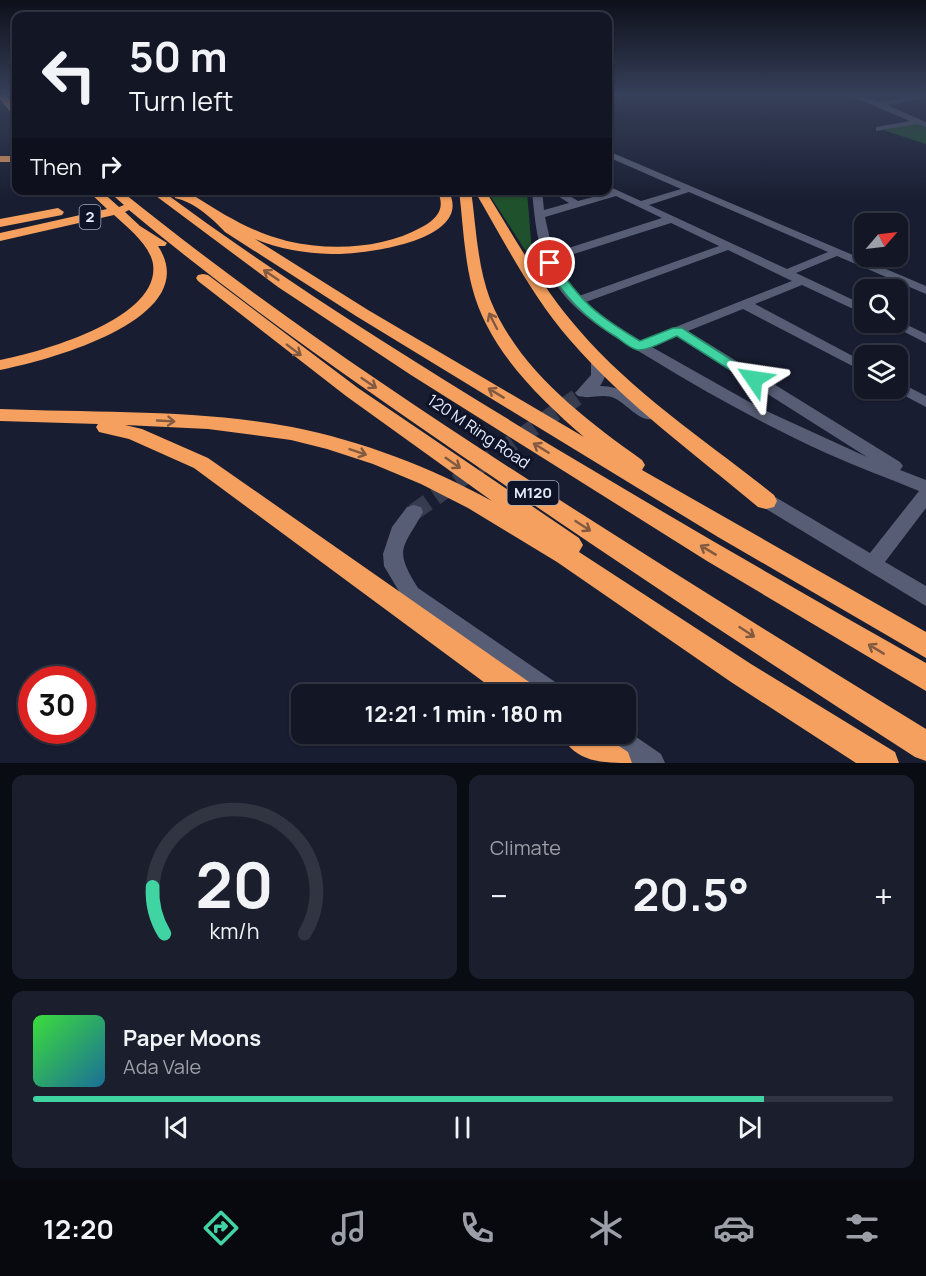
<!DOCTYPE html>
<meta charset="utf-8">
<style>
body{margin:0;font-family:Manrope,sans-serif;background:#1b1f2d;color:#f1f3f6;height:100vh;display:flex;flex-direction:column;font-size:22px;white-space:nowrap}
*{box-sizing:border-box;margin:0}
p{font-size:20px;color:#9c9fa7}
.icon{flex:none;width:33px;height:33px;fill:none;stroke:currentColor;stroke-width:2;stroke-linecap:round;stroke-linejoin:round}
.map{position:relative;height:763px;overflow:hidden}
.details{display:flex;flex-direction:column;gap:12px;padding:12px;background:#0a0c14;flex:1}
.details>*{flex:none}
.banner{position:absolute;left:12px;top:12px;width:600px;height:183px;border-radius:12px;box-shadow:0 2px 4px #0004,0 0 0 2px #313542;background:#121625;color:#f1f3f6;overflow:hidden}
.needle{width:39px;rotate:62deg}
.fabs{position:absolute;left:854px;top:213px;display:grid;gap:12px}
.fabs a{display:grid;place-items:center;width:54px;height:54px;border-radius:12px;background:#121625;box-shadow:0 2px 4px #0004,0 0 0 2px #313542;font-size:30px}
.speed{position:absolute;left:18px;top:666px;display:flex;gap:12px;font-size:30px;font-weight:700;text-align:center}
.speed>*{display:grid;place-content:center;width:78px;height:78px;border-radius:50%;background:#121625;box-shadow:0 2px 4px #0004,0 0 0 2px #313542;line-height:1}
.speed .limit{border:9px solid #d22;background:#fff;color:#111}
.pin{position:absolute;display:grid;place-items:center;width:51px;height:51px;color:#fff;margin:-26px;border:3px solid #fff;border-radius:50%;box-shadow:0 2px 6px #0007}
.me{position:absolute;width:66px;margin:-33px;rotate:302deg;stroke-linejoin:round;filter:drop-shadow(0 0 4px #0008)}
.turn{display:flex;align-items:center;gap:21px;height:126px;padding:0 18px;font-size:27px}
.turn .icon{width:78px;height:78px;stroke-width:2.5}
.turn b{display:block;font-size:42px;line-height:51px}
.then{display:flex;align-items:center;height:57px;padding:0 18px;background:#0003;gap:12px;font-size:22px}
.big{font-size:45px;font-weight:700;line-height:1.1}
.details .widget{flex:1;display:flex;flex-direction:column;justify-content:center;gap:9px;min-width:0;padding:0 21px;border-radius:12px;background:#1b1f2d}
.details .dial{align-items:center;gap:0}
.dial svg{height:156px;overflow:visible;fill:none;stroke:#313542;stroke-width:7;stroke-linecap:round;text-anchor:middle}
.dial text{fill:#f1f3f6;stroke:none}
.song{display:flex;align-items:center;gap:18px}
.cover{width:72px;height:72px;border-radius:9px;background:linear-gradient(135deg,hsl(120 70% 55%),hsl(200 70% 35%))}
.played{height:6px;border-radius:3px;background:linear-gradient(90deg,#3fd4a2 85%,#313542 85%)}
.keys{display:flex;justify-content:space-around;direction:ltr}
.heat{display:flex;justify-content:space-between;align-items:center;font-size:33px;direction:ltr}
.details .tiles{flex:1;display:grid;gap:12px;grid-template-columns:1fr 1fr}
.widget:last-child{grid-column:span 2}
.trip{position:absolute;left:291px;top:684px;width:345px;height:60px;border-radius:12px;background:#121625;box-shadow:0 2px 4px #0004,0 0 0 2px #313542;font-weight:700;line-height:60px;text-align:center}
.tabs{display:flex;height:96px;justify-content:space-around;align-items:center;background:#07090f;color:#9c9fa7}
.tabs .icon{width:42px;height:42px}
.tabs .active{color:#3fd4a2}
.tabs b{font-size:27px;color:#f1f3f6}
.map>svg:first-child{display:block}
.green{fill:#20512d}
.lines{fill:none;stroke-linecap:round;stroke-linejoin:round}
.minor-tunnel{stroke:#373c4f;stroke-width:17;stroke-dasharray:17 9;stroke-linecap:butt}
.minor{fill:#565d74;fill-rule:evenodd}
.highway{fill:#f5a05e;fill-rule:evenodd}
.oneway{stroke:#825a42}
.route{fill:#3fd4a2;stroke:#298a69;stroke-width:1.5}
.labels{text-anchor:middle;stroke-width:6;stroke-linejoin:round;paint-order:stroke}
.shield{fill:#0f1327;stroke:#a6aaba;stroke-width:1.5}
.shield-label{font-size:15px;font-weight:bold;fill:#e6eaf9}
.street-label{font-size:16px;fill:#e6eaf9;stroke:#0f1327}
</style>
<div class="map">
<svg width="926" height="763" viewBox="0 0 926 763">
<rect width="100%" height="100%" fill="#181d31"/>
<g class="green">
<path d="M 915,123 L 926,127 L 926,144 L 883,130 Z"/>
<path d="M 487,191 L 527,191 L 532,253 L 525,250 Z"/>
</g>
<g class="lines">
<path class="minor-tunnel" d="M 414,512 L 583,393"/>
<g class="minor">
<path d="M 849,95 L 860,95 L 879,102 L 926,95 L 926,98 L 887,105 L 926,122 L 926,127 L 917,124 L 876,131 L 876,127 L 910,121 Z"/>
<path d="M 608,151 L 926,286 L 926,294 L 837,256 L 796,273 L 864,305 L 864,314 L 802,285 L 755,304 L 864,362 L 864,372 L 743,309 L 688,331 L 900,462 L 903,466 L 900,470 L 926,480 L 926,508 L 885,562 L 926,586 L 926,606 L 753,501 L 750,496 L 753,491 L 759,489 L 765,491 L 870,553 L 919,491 C 888,478 857,467 826,453 C 765,425 707,393 650,358 C 617,338 580,319 557,286 C 538,257 535,224 532,190 L 542,190 L 544,210 L 569,203 L 548,190 L 560,190 L 578,201 L 608,193 L 604,190 L 608,190 L 608,186 L 641,201 L 681,189 L 608,157 ZM 689,192 L 828,252 L 787,269 L 649,205 ZM 616,196 L 662,218 L 553,253 L 545,217 ZM 671,223 L 719,246 L 579,296 L 568,283 L 555,260 ZM 728,250 L 792,281 L 640,341 L 609,321 L 586,302 ZM 676,336 L 867,457 L 760,408 L 650,346 Z"/>
<path d="M 897,320 L 926,334 L 926,343 L 885,322 L 897,322 Z"/>
<path d="M 598,357 L 603,358 C 609,368 606,377 600,386 C 622,386 637,398 654,411 L 656,415 L 654,419 C 639,422 628,405 616,399 C 603,392 591,400 578,396 L 575,393 L 591,375 L 591,361 Z"/>
<path d="M 897,381 L 926,396 L 926,407 L 892,389 L 897,388 Z"/>
<path d="M 414,505 L 421,507 L 423,512 C 403,549 393,548 418,588 L 561,686 L 565,694 L 534,694 L 404,600 L 384,566 L 383,554 L 392,527 L 407,507 Z"/>
<path d="M 626,730 L 661,754 L 665,763 L 630,763 L 600,743 L 597,734 L 626,734 Z"/>
</g>
<g class="highway">
<path d="M 0,95 L 6,95 L 16,108 L 16,116 L 13,115 L 0,99 Z"/>
<rect x="0" y="156" width="16" height="6"/>
<path d="M 87,190 L 100,190 L 119,207 L 124,205 L 107,190 L 120,190 C 262,305 413,406 566,504 C 685,580 805,655 926,729 L 926,761 L 915,757 C 772,665 630,571 490,475 C 367,391 244,306 129,210 L 125,212 L 140,226 L 167,243 L 165,246 L 158,246 C 206,319 46,361 0,370 L 0,360 C 40,352 161,319 153,264 C 150,245 127,227 114,215 L 0,241 L 0,233 L 107,209 Z"/>
<path d="M 148,190 L 161,190 C 288,284 422,367 557,449 C 679,522 802,593 926,663 L 926,691 L 707,561 L 411,375 L 278,287 Z"/>
<path d="M 173,190 L 223,190 L 196,197 C 224,215 254,233 287,241 C 330,251 383,249 422,227 C 438,218 446,208 437,190 L 448,190 C 477,241 361,255 331,254 C 305,253 279,249 255,239 L 368,310 L 584,437 C 537,396 488,349 472,287 C 464,256 463,223 459,190 L 471,190 C 476,226 477,264 490,299 C 518,369 583,418 642,460 L 645,465 L 642,470 L 926,632 L 926,658 L 718,537 L 356,316 L 225,232 C 212,218 194,202 175,198 Z"/>
<path d="M 474,190 L 485,190 C 515,238 542,288 579,330 C 635,395 708,442 774,495 L 777,501 L 774,507 L 766,509 L 758,507 C 694,453 625,404 570,340 C 531,295 504,241 474,190 Z"/>
<path d="M 58,208 L 64,212 L 62,215 L 0,227 L 0,219 Z"/>
<path d="M 203,274 L 208,275 L 358,388 L 579,538 L 583,545 L 579,552 L 751,664 L 895,752 L 899,763 L 856,763 L 731,682 L 557,562 L 468,508 L 421,484 L 373,464 L 327,449 L 291,440 L 208,429 L 125,425 L 142,429 L 208,458 L 532,684 L 536,694 L 500,694 L 194,468 L 129,439 L 99,432 L 96,427 L 98,424 L 0,421 L 0,409 C 97,413 196,409 292,427 C 362,441 430,467 492,501 L 346,396 L 198,281 L 196,278 L 198,275 Z"/>
<path d="M 561,734 L 601,734 L 628,752 L 632,763 C 603,763 575,763 561,734 Z"/>
</g>
</g>
<defs><path id="oneway-shaft" d="M-6 0H5M1.5-3L5.5 0L1.5 3" fill="none" stroke-width="1.6" stroke-linecap="round" stroke-linejoin="round" transform="scale(1.5)"/></defs>
<g class="oneway">
<use href="#oneway-shaft" transform="translate(271 275) rotate(-146)"/>
<use href="#oneway-shaft" transform="translate(493 321) rotate(-117)"/>
<use href="#oneway-shaft" transform="translate(294 350) rotate(37)"/>
<use href="#oneway-shaft" transform="translate(369 383) rotate(34)"/>
<use href="#oneway-shaft" transform="translate(496 393) rotate(-149)"/>
<use href="#oneway-shaft" transform="translate(166 421) rotate(3)"/>
<use href="#oneway-shaft" transform="translate(541 448) rotate(-148)"/>
<use href="#oneway-shaft" transform="translate(358 452) rotate(19)"/>
<use href="#oneway-shaft" transform="translate(453 463) rotate(35)"/>
<use href="#oneway-shaft" transform="translate(583 526) rotate(33)"/>
<use href="#oneway-shaft" transform="translate(708 550) rotate(-149)"/>
<use href="#oneway-shaft" transform="translate(747 632) rotate(33)"/>
<use href="#oneway-shaft" transform="translate(876 649) rotate(-149)"/>
</g>
<linearGradient id="sky" x2="0" y2="1"><stop stop-color="#0d101b"/><stop offset="0.47" stop-color="#37405a"/><stop offset="1" stop-color="#37405a" stop-opacity="0"/></linearGradient>
<rect width="926" height="202" fill="url(#sky)"/>
<path class="route" d="M 550,260 L 554,261 C 581,303 598,316 640,341 L 673,328 L 682,328 L 761,379 L 754,383 L 749,382 L 677,336 C 666,340 649,351 638,350 C 631,349 623,342 618,338 C 586,319 563,296 545,263 Z"/>
<g class="labels">
<g class="shield">
<rect x="79.5" y="205" width="21" height="24" rx="4.5"/>
<rect x="507.5" y="481" width="51" height="24" rx="4.5"/>
</g>
<g class="shield-label">
<text x="90" y="222">2</text>
<text x="533" y="498">M120</text>
</g>
<g class="street-label">
<text transform="translate(479 431) rotate(34)" y="6">120 M Ring Road</text>
</g>
</g>
</svg>
<div class="fabs">
<a><svg class="needle" viewBox="-14 -14 28 28"><path d="M0-13l5 13h-10z" fill="#e53935"/><path d="M0 13l5-13h-10z" fill="#9c9fa7"/></svg></a>
<a><svg class="icon" aria-label="search" viewBox="0 0 24 24"><circle cx="10" cy="10" r="6"/><path d="M15 15l6 6"/></svg></a>
<a><svg class="icon" aria-label="layers" viewBox="0 0 24 24"><path d="M12 4l9 5-9 5-9-5zM3 14l9 5 9-5"/></svg></a>
</div>
<div class="speed"><div class="limit">30</div></div>
<div class="pin" style="left:550px;top:263px;background:#d93025"><svg class="icon" aria-label="arrive" viewBox="0 0 24 24"><path d="M6 21V4h12l-3 4 3 4H6"/></svg></div>
<svg class="me" style="left:754px;top:379px" viewBox="-20 -20 40 40"><path d="M0-17L14 15 0 8-14 15z" fill="#3fd4a2" stroke="#fff" stroke-width="4"/></svg>
<div class="trip">12:21 · 1 min · 180 m</div>
<div class="banner">
<div class="turn"><svg class="icon" aria-label="left" viewBox="0 0 24 24"><path d="M17 20v-9H6M10 6l-5 5 5 5"/></svg><div><b>50 m</b>Turn left</div></div>
<div class="then">Then<svg class="icon" aria-label="right" viewBox="0 0 24 24"><path d="M7 20v-9h11M14 6l5 5-5 5"/></svg></div>
</div>
</div>
<section class="details">
<div class="tiles">
<div class="widget dial"><svg viewBox="0 0 100 80">
<path d="M14 69A42 42 0 1 1 86 69"/>
<path d="M14 69A42 42 0 0 1 8 45" stroke="#3fd4a2"/>
<text x="50" y="56" font-size="32" font-weight="700">20</text>
<text x="50" y="72" font-size="11">km/h</text>
</svg></div>
<div class="widget"><p>Climate</p>
<div class="heat"><a>−</a><b class="big">20.5°</b><a>+</a></div>
</div>
<div class="widget">
<div class="song"><i class="cover"></i><div><b>Paper Moons</b><p>Ada Vale</p></div></div>
<div class="played"></div>
<div class="keys"><svg class="icon" aria-label="previous" viewBox="0 0 24 24"><path d="M18 5L8 12l10 7zM5 5v14"/></svg><svg class="icon" aria-label="pause" viewBox="0 0 24 24"><path d="M8 5v14M16 5v14"/></svg><svg class="icon" aria-label="next" viewBox="0 0 24 24"><path d="M6 5l10 7-10 7zM19 5v14"/></svg></div>
</div>
</div>
</section>
<nav class="tabs">
<b>12:20</b>
<svg class="icon active" aria-label="directions" viewBox="0 0 24 24"><path d="M12 3l9 9-9 9-9-9zM9 14v-3h6M13 9l2 2-2 2"/></svg>
<svg class="icon" aria-label="music" viewBox="0 0 24 24"><path d="M9 18V5l10-2v13"/><circle cx="6" cy="18" r="3"/><circle cx="16" cy="16" r="3"/></svg>
<svg class="icon" aria-label="phone" viewBox="0 0 24 24"><path d="M5 4h4l2 5-3 2q2 4 5 5l2-3 5 2v4C11 20 4 13 5 4z"/></svg>
<svg class="icon" aria-label="climate" viewBox="0 0 24 24"><path d="M12 3v18M4 7l16 10M4 17L20 7"/></svg>
<svg class="icon" aria-label="car" viewBox="0 0 24 24"><path d="M5 17H2v-5l4-1 3-4h7l3 4 3 1v5h-3M9 17h6M6 11h13"/><circle cx="7" cy="17" r="2"/><circle cx="17" cy="17" r="2"/></svg>
<svg class="icon" aria-label="filters" viewBox="0 0 24 24"><path d="M4 7h16M4 17h16"/><circle cx="9" cy="7" r="2"/><circle cx="15" cy="17" r="2"/></svg>
</nav>
